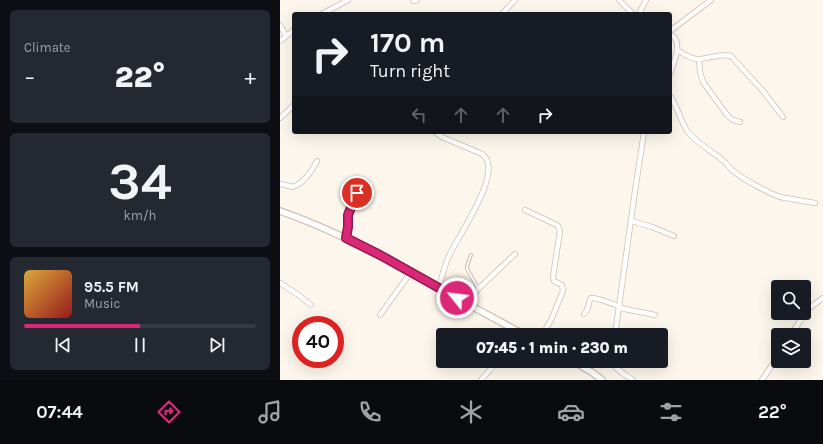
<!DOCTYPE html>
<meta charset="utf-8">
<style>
body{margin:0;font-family:Karla,sans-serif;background:#242831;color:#f1f3f6;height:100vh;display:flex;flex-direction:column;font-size:15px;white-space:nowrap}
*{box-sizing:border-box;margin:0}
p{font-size:13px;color:#9ea1a6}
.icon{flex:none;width:22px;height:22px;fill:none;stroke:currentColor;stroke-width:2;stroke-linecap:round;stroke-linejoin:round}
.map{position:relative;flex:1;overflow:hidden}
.panel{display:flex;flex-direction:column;gap:10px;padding:10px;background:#0d0f14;width:280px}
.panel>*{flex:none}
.banner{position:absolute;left:12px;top:12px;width:380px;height:122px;border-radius:4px;box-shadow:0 4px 16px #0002;background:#171b24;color:#f1f3f6;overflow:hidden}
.buttons{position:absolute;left:491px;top:280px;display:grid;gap:8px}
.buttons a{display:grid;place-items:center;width:40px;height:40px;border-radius:4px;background:#171b24;box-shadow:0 4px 16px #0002;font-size:20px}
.speed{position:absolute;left:12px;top:316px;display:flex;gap:8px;font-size:20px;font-weight:700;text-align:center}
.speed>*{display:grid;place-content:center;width:52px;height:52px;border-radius:50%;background:#171b24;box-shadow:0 4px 16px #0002;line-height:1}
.speed .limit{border:6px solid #d22;background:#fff;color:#111}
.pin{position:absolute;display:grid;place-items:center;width:34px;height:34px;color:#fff;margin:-17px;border:2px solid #fff;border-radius:50%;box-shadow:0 1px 4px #0007}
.me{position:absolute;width:44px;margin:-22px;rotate:299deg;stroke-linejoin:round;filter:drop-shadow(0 0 3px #0008)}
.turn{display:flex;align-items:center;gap:14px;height:84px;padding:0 12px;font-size:18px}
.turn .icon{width:52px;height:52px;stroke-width:2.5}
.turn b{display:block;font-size:28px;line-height:34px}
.lanes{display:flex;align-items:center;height:38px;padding:0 12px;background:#0003;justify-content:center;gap:20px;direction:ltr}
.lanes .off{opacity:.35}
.big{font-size:30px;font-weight:800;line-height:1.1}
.panel .widget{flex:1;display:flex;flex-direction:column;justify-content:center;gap:6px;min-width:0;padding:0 14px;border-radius:6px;background:#242831}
.panel .dial{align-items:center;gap:0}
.dial b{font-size:52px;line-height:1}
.song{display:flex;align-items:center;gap:12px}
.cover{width:48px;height:48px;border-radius:6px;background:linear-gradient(135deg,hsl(40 70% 55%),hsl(0 70% 35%))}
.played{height:4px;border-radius:2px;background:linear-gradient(90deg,#db2777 50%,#363941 50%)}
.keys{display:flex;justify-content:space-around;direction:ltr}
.heat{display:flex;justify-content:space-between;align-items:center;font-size:22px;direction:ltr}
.trip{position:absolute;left:156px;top:328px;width:232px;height:40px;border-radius:4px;background:#171b24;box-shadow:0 4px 16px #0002;font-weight:800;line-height:40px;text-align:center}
.dock{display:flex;height:64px;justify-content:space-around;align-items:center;background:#090b0e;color:#9ea1a6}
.dock .icon{width:28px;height:28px}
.dock .current{color:#db2777}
.dock b{font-size:18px;color:#f1f3f6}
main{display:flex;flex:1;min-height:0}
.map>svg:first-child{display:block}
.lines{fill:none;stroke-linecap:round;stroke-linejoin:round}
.service-casing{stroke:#d1beb0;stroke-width:4}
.minor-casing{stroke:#d1beb0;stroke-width:6}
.tertiary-casing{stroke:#d1beb0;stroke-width:8}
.service{stroke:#fff;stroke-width:2}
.minor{stroke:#fff;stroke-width:4.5}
.tertiary{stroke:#fff;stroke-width:5.5}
.route-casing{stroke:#8e194d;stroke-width:10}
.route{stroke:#db2777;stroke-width:7}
</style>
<main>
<section class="panel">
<div class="widget"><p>Climate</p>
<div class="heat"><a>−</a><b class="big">22°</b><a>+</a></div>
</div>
<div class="widget dial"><b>34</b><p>km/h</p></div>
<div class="widget">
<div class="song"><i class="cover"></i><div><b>95.5 FM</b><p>Music</p></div></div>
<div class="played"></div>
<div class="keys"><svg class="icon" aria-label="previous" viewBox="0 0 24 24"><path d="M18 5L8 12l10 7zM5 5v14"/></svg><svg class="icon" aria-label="pause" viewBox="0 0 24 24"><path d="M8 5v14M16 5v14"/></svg><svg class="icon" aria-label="next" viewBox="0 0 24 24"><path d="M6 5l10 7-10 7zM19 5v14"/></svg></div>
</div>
</section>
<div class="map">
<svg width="543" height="380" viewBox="0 0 543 380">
<rect width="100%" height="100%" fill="#fdf6ec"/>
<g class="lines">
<defs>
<path id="service" d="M 191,255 L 187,266 L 187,269 L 198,288"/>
<g id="minor">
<path d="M 339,0 L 353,14"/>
<path d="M 133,1 L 137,0"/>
<path d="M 42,14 L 68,0"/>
<path d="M 222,14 L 235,0"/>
<path d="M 359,14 L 366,0"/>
<path d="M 0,25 L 6,36"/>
<path d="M 390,31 L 431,0"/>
<path d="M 390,34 C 391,35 394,37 395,38 C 401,47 393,65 390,74"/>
<path d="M 0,41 L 14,30"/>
<path d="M 397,50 C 404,54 410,59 418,59 C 429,59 439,53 451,56 L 483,91 L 503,117"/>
<path d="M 419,59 L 420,72 L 423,82 L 447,115 L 453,120 L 460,122"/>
<path d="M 390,96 C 398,107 400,121 408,132 C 416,142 428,149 439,157 C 444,161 448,165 452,170 C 464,180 485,191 500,197 L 535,203"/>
<path d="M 0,118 L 14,105"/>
<path d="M 155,132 L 162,137 L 202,154 C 226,170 177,237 169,256 C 164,266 162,277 159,288"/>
<path d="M 0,184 L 13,187 C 25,182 31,172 37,161"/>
<path d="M 245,210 L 275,224 L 278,226 L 280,231 L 273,277 L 274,281 L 282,285 L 283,291 L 271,320 L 267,327 L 262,335"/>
<path d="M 352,221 L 372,227 L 394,236"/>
<path d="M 66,238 L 68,227 L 68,215 L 77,193"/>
<path d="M 0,283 L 17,294 L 31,305"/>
<path d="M 187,304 L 198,289 L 235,254"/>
<path d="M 340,308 L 375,315"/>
<path d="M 304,314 C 310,309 307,304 311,298 C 321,298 330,304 340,306"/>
<path d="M 100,315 L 131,272"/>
<path d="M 229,335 L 232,328"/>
<path d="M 335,335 L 355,191 L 364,132"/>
<path d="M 511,335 L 528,309 L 543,298"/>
<path d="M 332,361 C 335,370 346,375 353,380"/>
<path d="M 201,380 L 211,369 L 216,361"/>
<path d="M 482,380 L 498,356"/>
</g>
<g id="tertiary">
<path d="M 0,211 C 55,230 106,258 156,287 C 186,303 215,319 245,335"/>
<path d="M 293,361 L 313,373 L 322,380"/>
</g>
</defs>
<use href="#service" class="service-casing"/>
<use href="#minor" class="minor-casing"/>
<use href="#tertiary" class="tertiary-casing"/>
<use href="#service" class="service"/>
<use href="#minor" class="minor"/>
<use href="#tertiary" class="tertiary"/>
</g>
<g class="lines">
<defs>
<path id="route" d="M 77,193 L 68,215 L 68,227 L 66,238 L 100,255 L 177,298"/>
</defs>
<use href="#route" class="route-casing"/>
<use href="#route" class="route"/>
</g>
</svg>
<div class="buttons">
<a><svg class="icon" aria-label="search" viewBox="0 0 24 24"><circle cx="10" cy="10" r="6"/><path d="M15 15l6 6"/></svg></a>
<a><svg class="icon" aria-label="layers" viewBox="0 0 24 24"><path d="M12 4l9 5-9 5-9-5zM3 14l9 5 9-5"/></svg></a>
</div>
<div class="speed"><div class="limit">40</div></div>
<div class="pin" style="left:77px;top:193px;background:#d93025"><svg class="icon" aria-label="arrive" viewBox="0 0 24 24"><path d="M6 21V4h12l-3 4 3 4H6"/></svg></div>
<svg class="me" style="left:177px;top:298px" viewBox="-20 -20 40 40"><circle r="17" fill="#db2777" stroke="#fff" stroke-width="3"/><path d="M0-11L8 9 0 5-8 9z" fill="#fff"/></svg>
<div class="trip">07:45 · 1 min · 230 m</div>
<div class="banner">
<div class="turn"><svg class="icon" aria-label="right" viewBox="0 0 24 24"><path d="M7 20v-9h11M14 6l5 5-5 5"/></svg><div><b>170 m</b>Turn right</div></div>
<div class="lanes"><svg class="icon off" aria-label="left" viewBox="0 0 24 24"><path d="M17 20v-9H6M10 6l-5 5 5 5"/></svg><svg class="icon off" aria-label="ahead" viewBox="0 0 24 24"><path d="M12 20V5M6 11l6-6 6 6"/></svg><svg class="icon off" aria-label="ahead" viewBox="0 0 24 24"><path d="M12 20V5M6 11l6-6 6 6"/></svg><svg class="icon" aria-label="right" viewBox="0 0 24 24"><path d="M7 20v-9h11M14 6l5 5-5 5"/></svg></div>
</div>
</div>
</main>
<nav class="dock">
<b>07:44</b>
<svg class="icon current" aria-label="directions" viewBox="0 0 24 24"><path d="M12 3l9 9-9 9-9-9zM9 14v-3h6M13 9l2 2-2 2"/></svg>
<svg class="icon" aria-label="music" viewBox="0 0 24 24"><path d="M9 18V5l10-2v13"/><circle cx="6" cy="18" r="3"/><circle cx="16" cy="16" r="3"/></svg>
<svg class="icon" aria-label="phone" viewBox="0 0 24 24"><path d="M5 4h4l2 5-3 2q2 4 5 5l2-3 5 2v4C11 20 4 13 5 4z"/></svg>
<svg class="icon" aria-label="climate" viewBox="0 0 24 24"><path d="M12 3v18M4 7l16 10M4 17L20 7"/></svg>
<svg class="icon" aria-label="car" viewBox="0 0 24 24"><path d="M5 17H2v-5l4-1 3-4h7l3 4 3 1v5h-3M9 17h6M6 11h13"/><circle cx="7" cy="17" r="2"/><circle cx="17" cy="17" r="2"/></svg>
<svg class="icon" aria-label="filters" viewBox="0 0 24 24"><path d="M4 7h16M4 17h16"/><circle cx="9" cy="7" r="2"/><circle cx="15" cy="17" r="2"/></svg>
<b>22°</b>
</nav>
